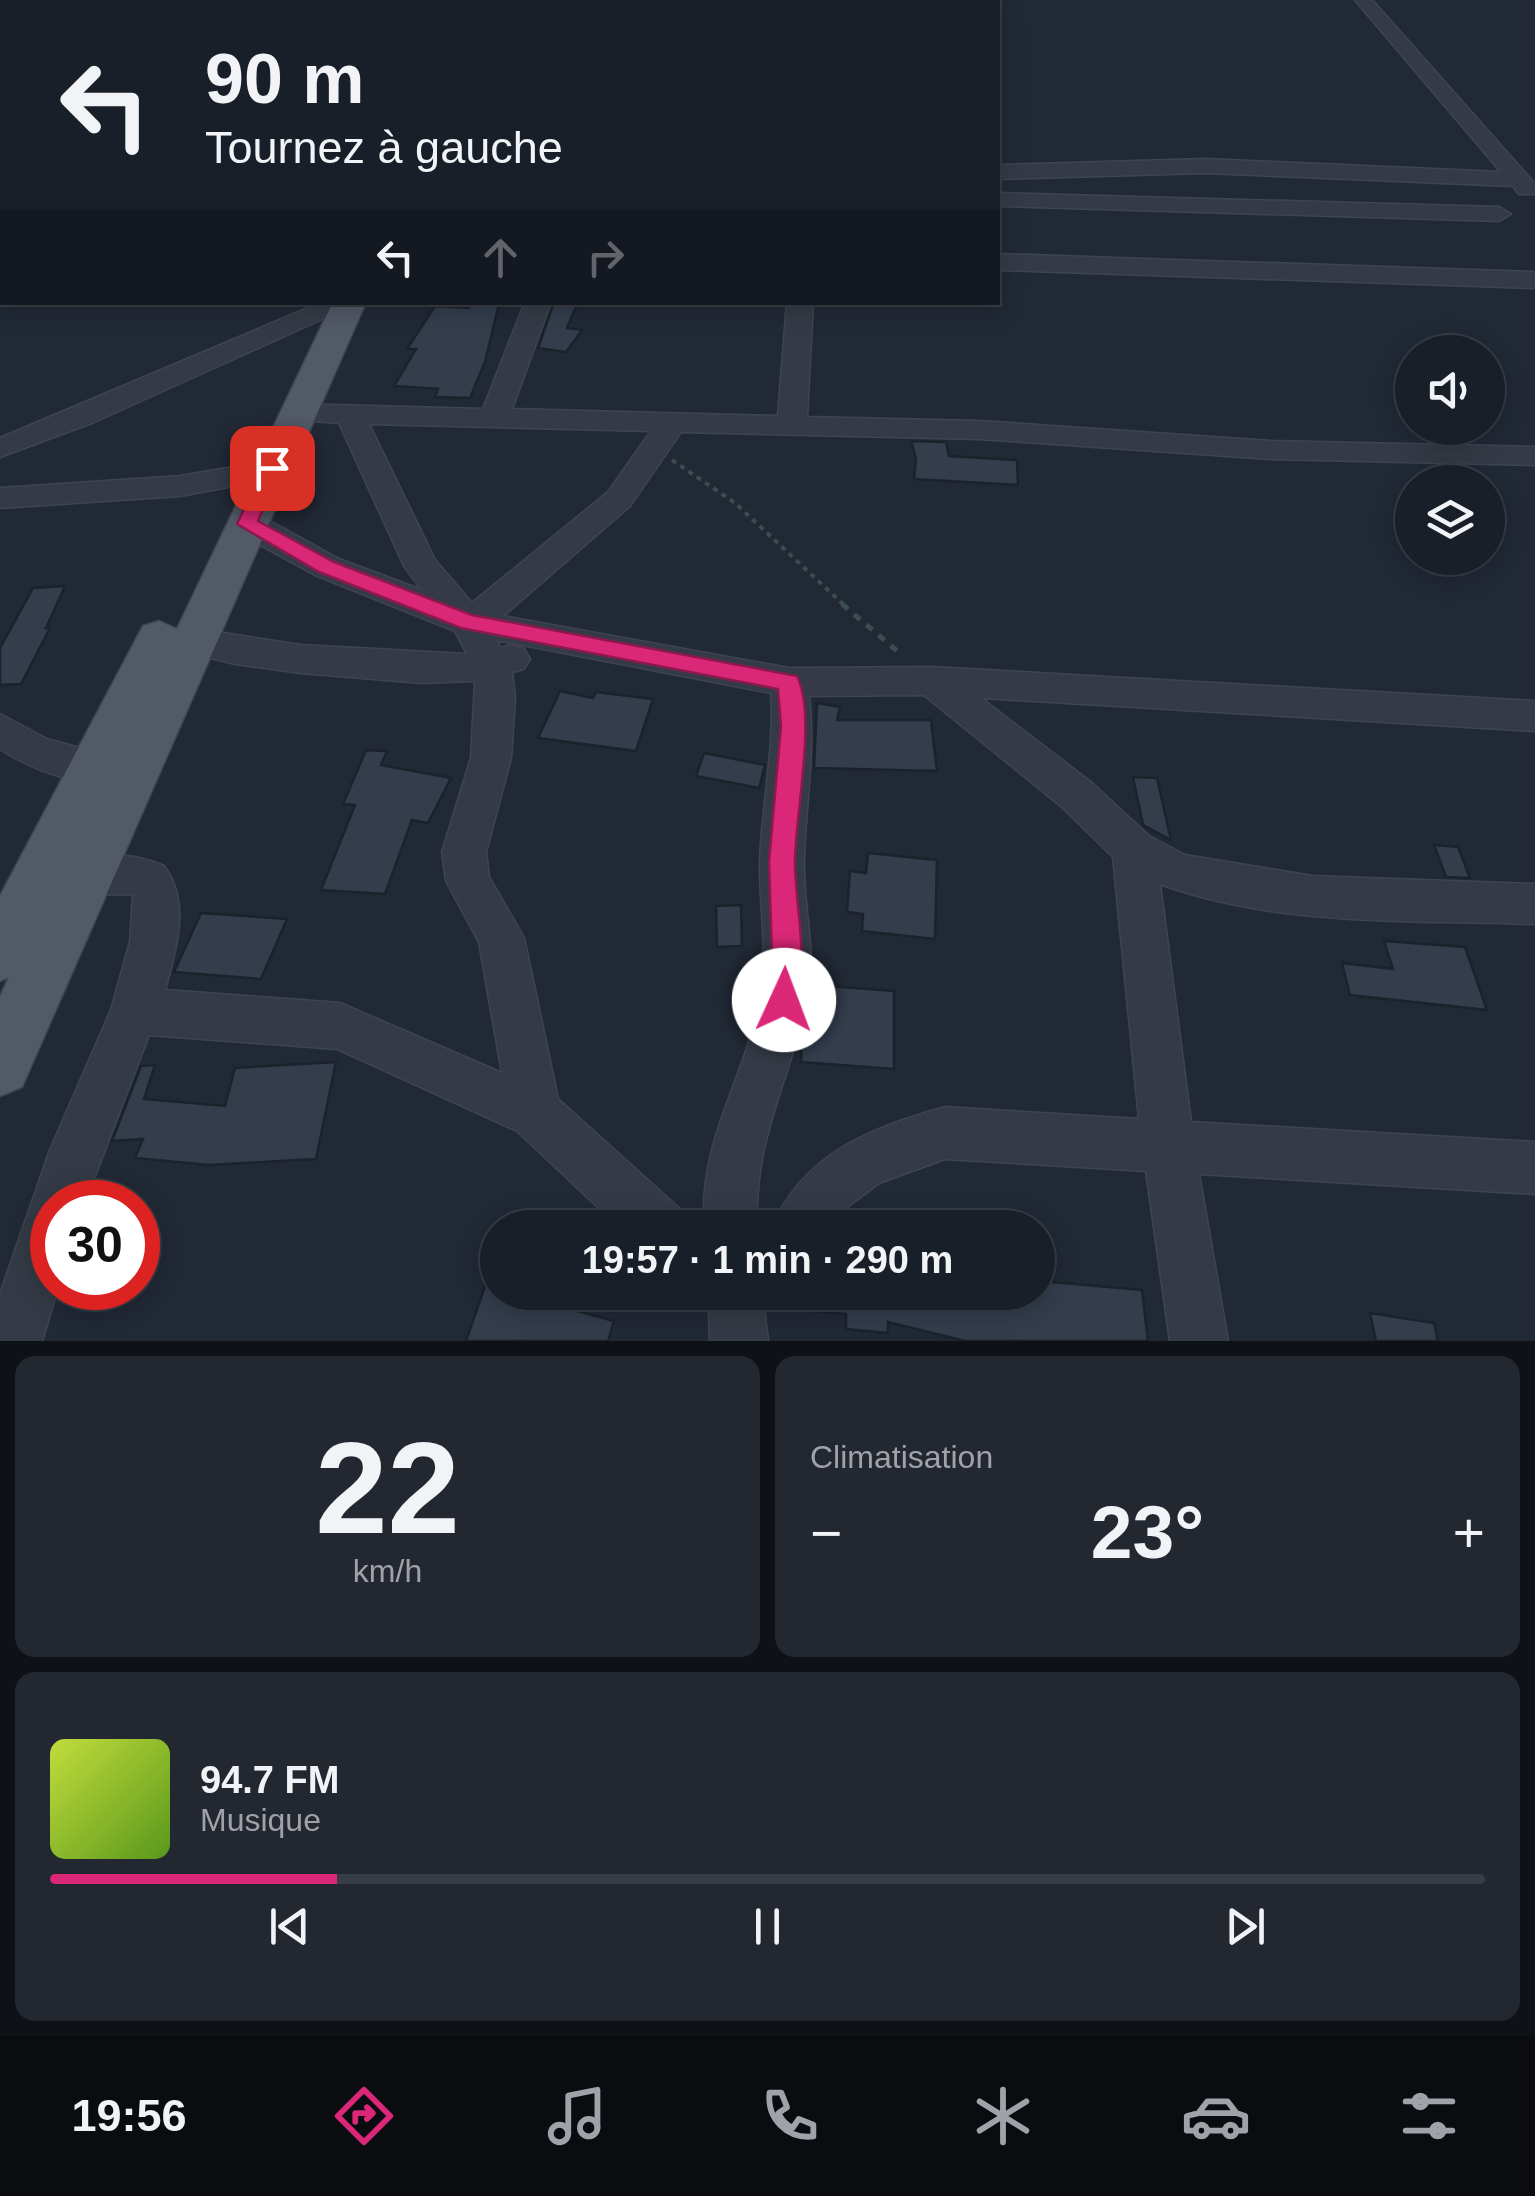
<!DOCTYPE html>
<html lang="fr">
<meta charset="utf-8">
<style>
body{margin:0;font-family:Helvetica,sans-serif;background:#222730;color:#f1f3f6;height:100vh;display:flex;flex-direction:column;font-size:38px;white-space:nowrap}
*{box-sizing:border-box;margin:0}
p{font-size:32px;color:#9fa2a8}
.icon{flex:none;width:55px;height:55px;fill:none;stroke:currentColor;stroke-width:2;stroke-linecap:round;stroke-linejoin:round}
.map{position:relative;height:1341px;overflow:hidden}
.sheet{display:flex;flex-direction:column;gap:15px;padding:15px;background:#0e1116;flex:1}
.sheet>*{flex:none}
.banner{position:absolute;left:0px;top:0px;width:1000px;height:305px;box-shadow:0 5px 25px #0003,0 0 0 2px #373d45;background:#191f28;color:#f1f3f6;overflow:hidden}
.tools{position:absolute;left:1395px;top:335px;display:grid;gap:20px}
.tools a{display:grid;place-items:center;width:110px;height:110px;border-radius:50%;background:#191f28;box-shadow:0 5px 25px #0003,0 0 0 2px #373d45;font-size:50px}
.speed{position:absolute;left:30px;top:1180px;display:flex;gap:20px;font-size:50px;font-weight:700;text-align:center}
.speed>*{display:grid;place-content:center;width:130px;height:130px;border-radius:50%;background:#191f28;box-shadow:0 5px 25px #0003,0 0 0 2px #373d45;line-height:1}
.speed .limit{border:15px solid #d22;background:#fff;color:#111}
.pin{position:absolute;display:grid;place-items:center;width:85px;height:85px;color:#fff;margin:-42px;border-radius:20px;box-shadow:0 5px 15px #0006}
.me{position:absolute;width:110px;margin:-55px;rotate:2deg;stroke-linejoin:round;filter:drop-shadow(0 0 8px #0008)}
.turn{display:flex;align-items:center;gap:35px;height:210px;padding:0 40px;font-size:45px}
.turn .icon{width:130px;height:130px;stroke-width:2.5}
.turn b{display:block;font-size:70px;line-height:85px}
.lanes{display:flex;align-items:center;height:95px;padding:0 40px;background:#0003;justify-content:center;gap:50px;direction:ltr}
.lanes .off{opacity:.35}
.big{font-size:75px;font-weight:600;line-height:1.1}
.sheet .tile{flex:1;display:flex;flex-direction:column;justify-content:center;gap:15px;min-width:0;padding:0 35px;border-radius:20px;background:#222730}
.sheet .dial{align-items:center;gap:0}
.dial b{font-size:130px;line-height:1}
.song{display:flex;align-items:center;gap:30px}
.cover{width:120px;height:120px;border-radius:15px;background:linear-gradient(135deg,hsl(70 70% 55%),hsl(90 70% 35%))}
.played{height:10px;border-radius:5px;background:linear-gradient(90deg,#db2777 20%,#373d45 20%)}
.keys{display:flex;justify-content:space-around;direction:ltr}
.heat{display:flex;justify-content:space-between;align-items:center;font-size:55px;direction:ltr}
.sheet .tiles{flex:1;display:grid;gap:15px;grid-template-columns:1fr 1fr}
.tile:last-child{grid-column:span 2}
.trip{position:absolute;left:480px;top:1210px;width:575px;height:100px;border-radius:50px;background:#191f28;box-shadow:0 5px 25px #0003,0 0 0 2px #373d45;font-weight:600;line-height:100px;text-align:center}
.menu{display:flex;height:160px;justify-content:space-around;align-items:center;background:#0a0c10;color:#9fa2a8}
.menu .icon{width:70px;height:70px}
.menu .selected{color:#db2777}
.menu b{font-size:45px;color:#f1f3f6}
.map>svg:first-child{display:block}
.building{fill:#333d4c;stroke:#1c222c;stroke-width:2.5}
.lines{fill:none;stroke-linecap:round;stroke-linejoin:round}
.minor-casing{stroke:#3e4450;stroke-width:3}
.major-casing{stroke:#3e4450;stroke-width:3}
.path-far1{stroke:#3b4d4f;stroke-width:4;stroke-dasharray:5 5;stroke-linecap:butt}
.path{stroke:#3b4d4f;stroke-width:5;stroke-dasharray:8 8;stroke-linecap:butt}
.minor{fill:#343b46;fill-rule:evenodd}
.major{fill:#525a66;fill-rule:evenodd}
.route{fill:#db2777;stroke:#8e194d;stroke-width:2.5}
</style>
<div class="map">
<svg width="1535" height="1341" viewBox="0 0 1535 1341">
<rect width="100%" height="100%" fill="#212935"/>
<g class="building">
<path d="M 554,302 L 578,302 L 567,328 L 582,330 L 566,352 L 538,348 Z"/>
<path d="M 470,303 L 499,304 L 485,362 L 470,398 L 435,397 L 438,389 L 394,386 L 416,349 L 407,349 L 435,306 L 469,308 Z"/>
<path d="M 911,441 L 946,442 L 949,456 L 1017,460 L 1018,485 L 914,479 L 916,458 Z"/>
<path d="M 65,586 L 46,628 L 50,628 L 21,684 L 0,685 L 0,648 L 33,588 Z"/>
<path d="M 560,691 L 593,698 L 596,692 L 653,699 L 636,751 L 538,738 Z"/>
<path d="M 817,703 L 840,707 L 837,720 L 931,720 L 937,771 L 814,768 Z"/>
<path d="M 366,750 L 387,751 L 381,765 L 451,778 L 428,823 L 412,820 L 385,894 L 321,890 L 355,805 L 343,804 Z"/>
<path d="M 704,753 L 765,765 L 759,788 L 696,776 Z"/>
<path d="M 1133,777 L 1157,778 L 1171,840 L 1143,825 Z"/>
<path d="M 1434,845 L 1458,847 L 1470,878 L 1446,877 Z"/>
<path d="M 868,853 L 937,860 L 935,939 L 862,931 L 863,914 L 847,912 L 850,871 L 866,873 Z"/>
<path d="M 741,905 L 742,946 L 717,947 L 716,906 Z"/>
<path d="M 201,913 L 287,919 L 261,979 L 174,972 Z"/>
<path d="M 1384,941 L 1465,947 L 1487,1010 L 1350,995 L 1342,963 L 1393,969 Z"/>
<path d="M 814,985 L 894,991 L 894,1069 L 801,1062 L 802,1034 Z"/>
<path d="M 336,1062 L 316,1159 L 209,1165 L 135,1158 L 143,1139 L 112,1141 L 141,1066 L 155,1065 L 144,1099 L 225,1106 L 235,1068 Z"/>
<path d="M 1040,1281 L 1142,1290 L 1148,1341 L 965,1341 L 888,1322 L 888,1333 L 846,1329 L 846,1314 L 771,1307 L 771,1292 L 1040,1292 Z"/>
<path d="M 485,1286 L 614,1321 L 608,1341 L 466,1341 Z"/>
<path d="M 1370,1313 L 1434,1323 L 1438,1341 L 1376,1341 Z"/>
</g>
<g class="lines">
<defs>
<g id="minor">
<path d="M 109,0 L 155,0 L 157,2 L 110,2 Z"/>
<path d="M 795,0 L 811,0 L 812,2 L 795,2 Z"/>
<path d="M 954,0 L 970,0 L 971,2 L 954,2 Z"/>
<path d="M 1355,0 L 1372,0 L 1535,184 L 1535,194 L 1519,194 L 1513,186 L 1205,173 L 998,179 L 998,165 L 1205,159 L 1501,172 Z"/>
<path d="M 2,45 L 2,57 L 0,58 L 0,46 Z"/>
<path d="M 998,193 L 1499,207 L 1511,214 L 1499,221 L 1000,206 Z"/>
<path d="M 998,254 L 1535,272 L 1535,288 L 998,270 Z"/>
<path d="M 0,268 L 2,269 L 1,284 L 0,284 Z"/>
<path d="M 322,302 L 333,310 L 329,316 L 92,423 L 0,457 L 0,438 Z"/>
<path d="M 525,302 L 551,302 L 512,409 L 778,416 L 787,302 L 813,302 L 807,417 L 980,421 L 1271,441 L 1535,447 L 1535,465 L 1271,459 L 980,439 L 681,432 L 630,506 L 503,616 L 789,668 L 932,667 L 1535,701 L 1535,731 L 981,698 L 1092,783 L 1149,836 L 1185,855 L 1313,876 L 1535,884 L 1535,924 C 1411,920 1278,927 1160,884 L 1191,1122 L 1535,1142 L 1535,1194 L 1199,1174 L 1228,1341 L 1170,1341 L 1146,1171 L 945,1159 L 879,1183 L 846,1208 L 831,1228 L 772,1228 C 803,1153 872,1128 945,1107 L 1139,1119 L 1113,857 L 1062,807 L 924,695 L 809,696 C 815,750 806,803 804,857 C 802,905 818,956 807,1003 C 789,1079 751,1148 758,1228 L 704,1228 C 699,1137 745,1081 760,999 C 769,953 759,907 760,861 C 762,804 775,749 771,693 L 496,640 L 501,648 L 511,645 L 524,649 L 530,659 L 524,669 L 512,672 L 515,697 L 511,758 L 486,852 L 489,877 L 524,938 L 558,1099 L 680,1209 L 688,1228 L 620,1228 L 517,1131 L 337,1049 L 149,1035 L 85,1202 L 52,1202 L 52,1288 L 58,1288 L 42,1341 L 0,1341 L 0,1294 L 50,1150 L 111,1010 L 130,942 L 133,894 L 84,895 L 69,889 L 62,876 L 69,863 C 100,851 133,853 164,866 C 191,902 176,950 165,990 L 340,1003 L 502,1073 L 479,942 L 446,881 L 442,852 L 471,758 L 475,681 L 422,683 L 301,673 L 235,664 L 179,650 L 174,641 L 179,632 L 192,628 L 301,645 L 467,654 L 455,631 L 315,575 L 235,531 L 231,523 L 235,515 L 247,512 L 259,515 L 339,559 L 422,590 L 404,566 L 339,423 L 287,419 L 282,413 L 287,407 L 297,404 L 483,409 ZM 369,424 L 651,431 L 608,492 L 472,603 L 435,560 Z"/>
<path d="M 239,466 L 250,469 L 255,476 L 250,483 L 180,496 L 0,508 L 0,488 L 180,476 Z"/>
<path d="M 0,714 L 47,739 L 109,756 L 115,767 L 109,778 C 77,789 28,767 0,749 Z"/>
<path d="M 701,1292 L 762,1292 L 768,1341 L 710,1341 L 709,1312 Z"/>
</g>
<path id="major" d="M 333,302 L 366,302 L 22,1087 L 0,1096 L 0,997 L 9,977 L 0,981 L 0,896 L 143,626 L 159,621 L 177,629 Z"/>
</defs>
<use href="#minor" class="minor-casing"/>
<use href="#major" class="major-casing"/>
<path class="path-far1" d="M 672,460 L 735,503 L 845,606"/>
<path class="path" d="M 842,604 L 903,656"/>
<use href="#minor" class="minor"/>
<use href="#major" class="major"/>
</g>
<path class="route" d="M 272,462 L 281,468 L 258,521 L 334,562 L 472,615 L 797,676 C 817,716 795,815 795,862 C 795,905 811,971 794,1010 L 784,1014 L 774,1010 L 770,1000 L 772,956 L 769,862 L 781,726 L 778,689 L 461,628 L 319,572 L 237,524 L 263,468 Z"/>
</svg>
<div class="tools">
<a><svg class="icon" aria-label="sound" viewBox="0 0 24 24"><path d="M4 9h4l5-4v14l-5-4H4zM17 9q2 3 0 6"/></svg></a>
<a><svg class="icon" aria-label="layers" viewBox="0 0 24 24"><path d="M12 4l9 5-9 5-9-5zM3 14l9 5 9-5"/></svg></a>
</div>
<div class="speed"><div class="limit">30</div></div>
<div class="pin" style="left:272px;top:468px;background:#d93025"><svg class="icon" aria-label="arrive" viewBox="0 0 24 24"><path d="M6 21V4h12l-3 4 3 4H6"/></svg></div>
<svg class="me" style="left:784px;top:1000px" viewBox="-20 -20 40 40"><circle r="19" fill="#fff"/><path d="M0-13L10 11 0 6-10 11z" fill="#db2777"/></svg>
<div class="trip">19:57 · 1 min · 290 m</div>
<div class="banner">
<div class="turn"><svg class="icon" aria-label="left" viewBox="0 0 24 24"><path d="M17 20v-9H6M10 6l-5 5 5 5"/></svg><div><b>90 m</b>Tournez à gauche</div></div>
<div class="lanes"><svg class="icon" aria-label="left" viewBox="0 0 24 24"><path d="M17 20v-9H6M10 6l-5 5 5 5"/></svg><svg class="icon off" aria-label="ahead" viewBox="0 0 24 24"><path d="M12 20V5M6 11l6-6 6 6"/></svg><svg class="icon off" aria-label="right" viewBox="0 0 24 24"><path d="M7 20v-9h11M14 6l5 5-5 5"/></svg></div>
</div>
</div>
<section class="sheet">
<div class="tiles">
<div class="tile dial"><b>22</b><p>km/h</p></div>
<div class="tile"><p>Climatisation</p>
<div class="heat"><a>−</a><b class="big">23°</b><a>+</a></div>
</div>
<div class="tile">
<div class="song"><i class="cover"></i><div><b>94.7 FM</b><p>Musique</p></div></div>
<div class="played"></div>
<div class="keys"><svg class="icon" aria-label="previous" viewBox="0 0 24 24"><path d="M18 5L8 12l10 7zM5 5v14"/></svg><svg class="icon" aria-label="pause" viewBox="0 0 24 24"><path d="M8 5v14M16 5v14"/></svg><svg class="icon" aria-label="next" viewBox="0 0 24 24"><path d="M6 5l10 7-10 7zM19 5v14"/></svg></div>
</div>
</div>
</section>
<nav class="menu">
<b>19:56</b>
<svg class="icon selected" aria-label="directions" viewBox="0 0 24 24"><path d="M12 3l9 9-9 9-9-9zM9 14v-3h6M13 9l2 2-2 2"/></svg>
<svg class="icon" aria-label="music" viewBox="0 0 24 24"><path d="M9 18V5l10-2v13"/><circle cx="6" cy="18" r="3"/><circle cx="16" cy="16" r="3"/></svg>
<svg class="icon" aria-label="phone" viewBox="0 0 24 24"><path d="M5 4h4l2 5-3 2q2 4 5 5l2-3 5 2v4C11 20 4 13 5 4z"/></svg>
<svg class="icon" aria-label="climate" viewBox="0 0 24 24"><path d="M12 3v18M4 7l16 10M4 17L20 7"/></svg>
<svg class="icon" aria-label="car" viewBox="0 0 24 24"><path d="M5 17H2v-5l4-1 3-4h7l3 4 3 1v5h-3M9 17h6M6 11h13"/><circle cx="7" cy="17" r="2"/><circle cx="17" cy="17" r="2"/></svg>
<svg class="icon" aria-label="filters" viewBox="0 0 24 24"><path d="M4 7h16M4 17h16"/><circle cx="9" cy="7" r="2"/><circle cx="15" cy="17" r="2"/></svg>
</nav>
